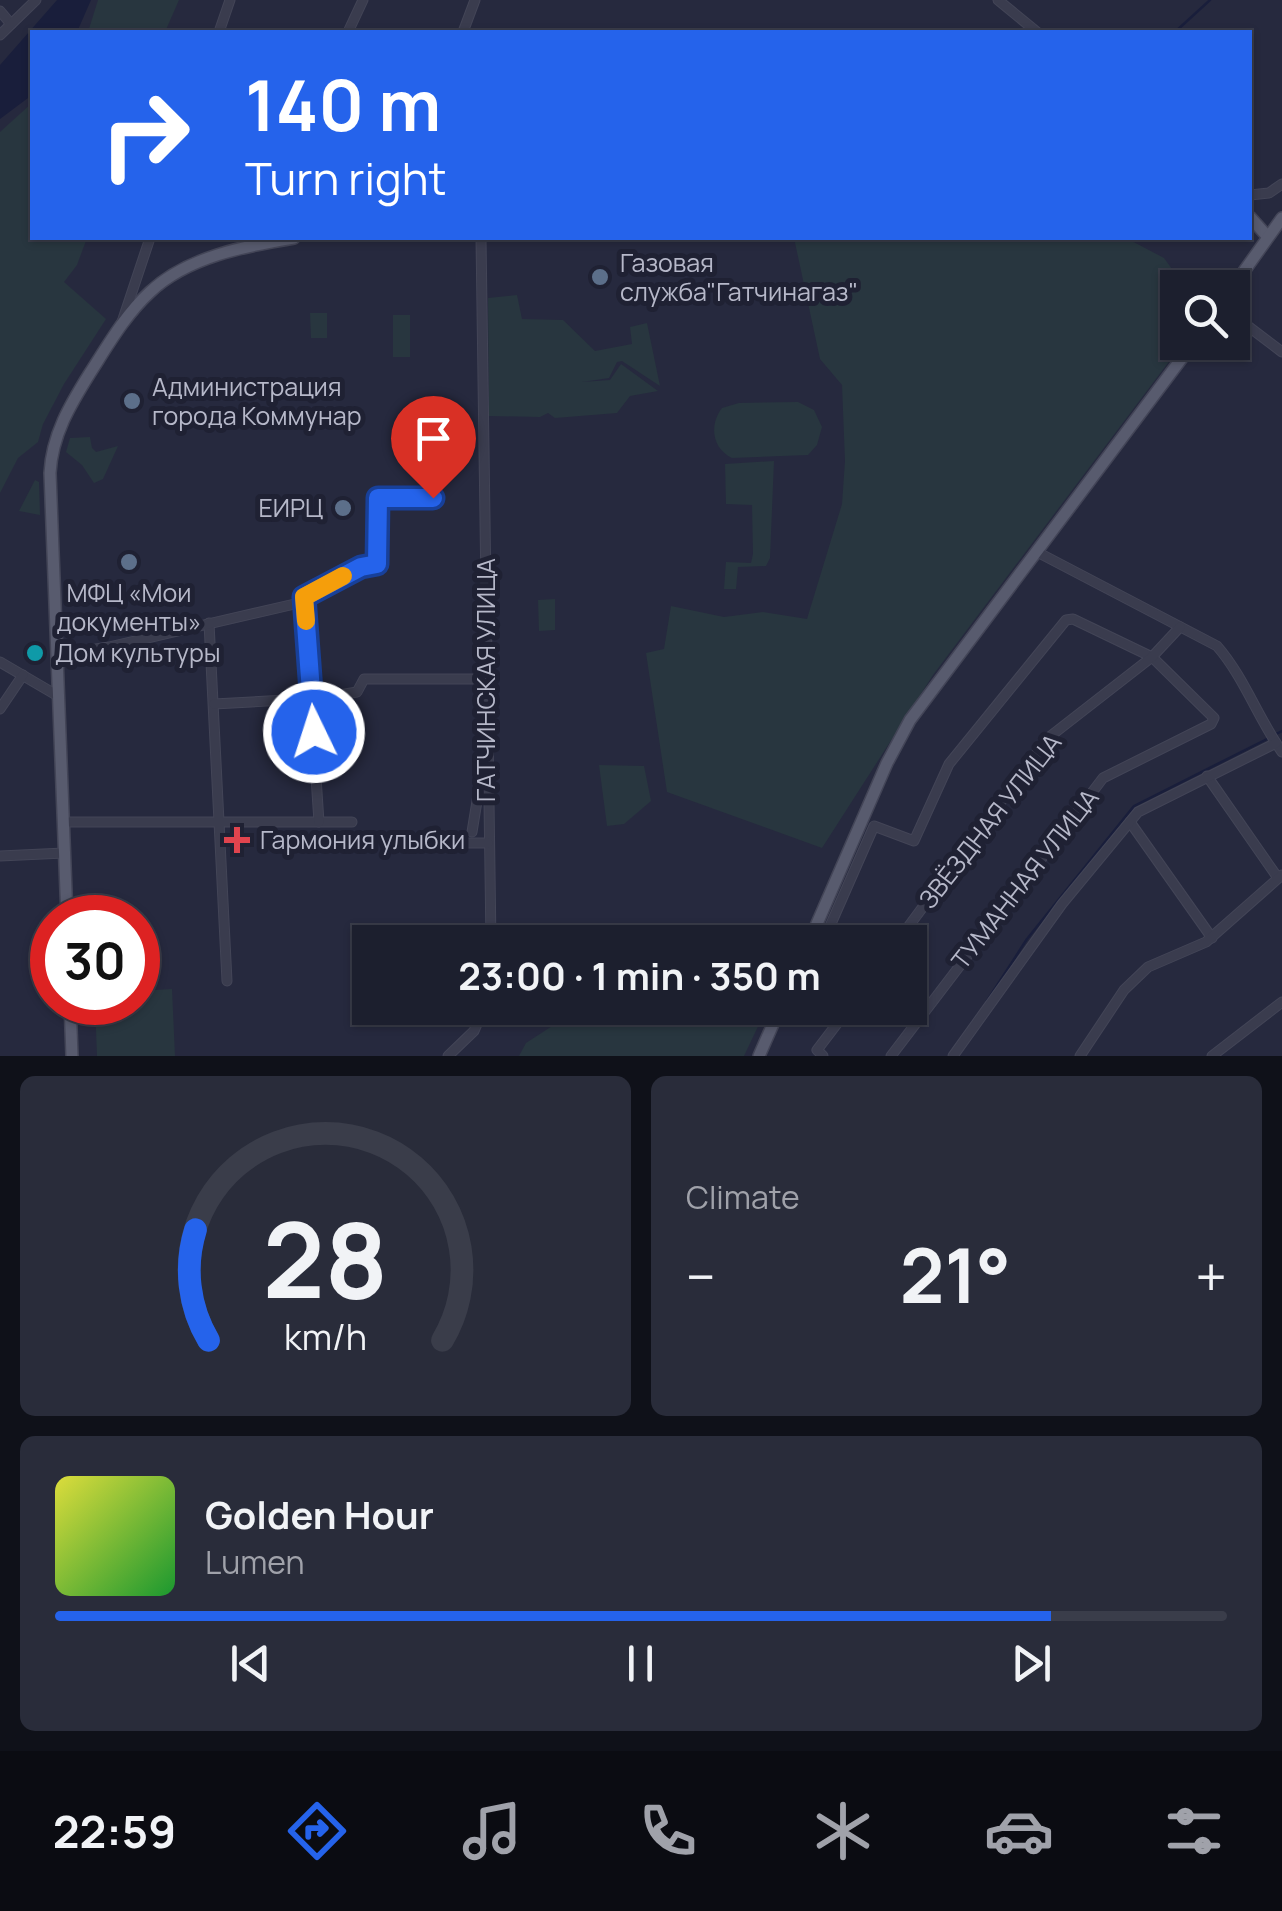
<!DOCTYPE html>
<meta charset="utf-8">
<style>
body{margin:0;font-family:Manrope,sans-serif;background:#292c3a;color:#f1f3f6;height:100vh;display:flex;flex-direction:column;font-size:38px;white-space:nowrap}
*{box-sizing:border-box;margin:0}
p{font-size:32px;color:#a0a2aa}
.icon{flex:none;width:55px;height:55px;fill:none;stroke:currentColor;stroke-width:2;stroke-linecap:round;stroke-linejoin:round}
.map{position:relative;height:1056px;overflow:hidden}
.drawer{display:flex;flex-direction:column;gap:20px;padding:20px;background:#0f1119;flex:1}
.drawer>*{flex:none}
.top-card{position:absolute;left:30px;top:30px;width:1222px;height:210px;border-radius:0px;box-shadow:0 2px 8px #0004,0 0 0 2px #3a3d4a;background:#2563eb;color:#fff;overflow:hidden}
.controls{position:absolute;left:1160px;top:270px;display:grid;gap:20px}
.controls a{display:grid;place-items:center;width:90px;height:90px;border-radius:0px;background:#1c1f2e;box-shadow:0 2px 8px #0004,0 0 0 2px #3a3d4a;font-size:50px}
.speed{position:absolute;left:30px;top:895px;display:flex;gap:20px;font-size:50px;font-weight:700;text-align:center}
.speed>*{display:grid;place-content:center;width:130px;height:130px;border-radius:50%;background:#1c1f2e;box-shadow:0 2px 8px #0004,0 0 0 2px #3a3d4a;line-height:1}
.speed .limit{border:15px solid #d22;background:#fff;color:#111}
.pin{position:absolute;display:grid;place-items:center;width:85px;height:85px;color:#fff;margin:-102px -42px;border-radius:50% 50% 50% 0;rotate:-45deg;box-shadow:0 0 10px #0007}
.pin .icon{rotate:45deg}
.me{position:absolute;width:110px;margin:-55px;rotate:356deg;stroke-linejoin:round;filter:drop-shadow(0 0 8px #0008)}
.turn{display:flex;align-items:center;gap:35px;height:210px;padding:0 50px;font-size:45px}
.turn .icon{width:130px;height:130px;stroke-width:2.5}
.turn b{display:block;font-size:70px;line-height:85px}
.big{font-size:75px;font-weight:700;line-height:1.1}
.drawer .widget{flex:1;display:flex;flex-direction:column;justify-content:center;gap:15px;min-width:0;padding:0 35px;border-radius:15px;background:#292c3a}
.drawer .dial{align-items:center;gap:0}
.dial svg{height:260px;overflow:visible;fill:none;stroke:#3a3d4a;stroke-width:7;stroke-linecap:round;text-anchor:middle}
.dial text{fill:#f1f3f6;stroke:none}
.song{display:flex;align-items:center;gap:30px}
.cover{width:120px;height:120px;border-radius:15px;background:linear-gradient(135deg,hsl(60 70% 55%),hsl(130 70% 35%))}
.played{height:10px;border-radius:5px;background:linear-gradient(90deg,#2563eb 85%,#3a3d4a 85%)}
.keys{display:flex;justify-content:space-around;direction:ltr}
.heat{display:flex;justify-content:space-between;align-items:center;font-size:55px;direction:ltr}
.drawer .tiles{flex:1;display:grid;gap:20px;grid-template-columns:1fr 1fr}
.widget:last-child{grid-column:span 2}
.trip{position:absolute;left:352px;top:925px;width:575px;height:100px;border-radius:0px;background:#1c1f2e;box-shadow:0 2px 8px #0004,0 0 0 2px #3a3d4a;font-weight:700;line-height:100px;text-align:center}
.dock{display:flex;height:160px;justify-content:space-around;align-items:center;background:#0b0c12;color:#a0a2aa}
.dock .icon{width:70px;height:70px}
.dock .selected{color:#2563eb}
.dock b{font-size:45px;color:#f1f3f6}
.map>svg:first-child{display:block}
.green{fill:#28363f}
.water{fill:#191e3b}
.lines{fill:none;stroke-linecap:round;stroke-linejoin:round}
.stream{stroke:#191e3b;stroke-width:2.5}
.minor-casing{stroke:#434557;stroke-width:11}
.major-casing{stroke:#434557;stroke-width:14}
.minor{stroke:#3a3c4e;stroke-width:9}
.major{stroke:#585b6e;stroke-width:11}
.route-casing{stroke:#184099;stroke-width:25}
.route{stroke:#2563eb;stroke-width:18}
.slow{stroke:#f59e0b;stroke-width:18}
.service-dot{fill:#5c6f8a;stroke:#1f2133;stroke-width:4}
.culture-dot{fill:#0f9aa8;stroke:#1f2133;stroke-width:4}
.health-dot{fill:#e0444e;stroke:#1f2133;stroke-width:4}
.labels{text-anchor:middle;stroke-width:10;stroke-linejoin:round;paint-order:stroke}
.poi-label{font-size:25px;fill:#b6b8c9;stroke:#1f2133;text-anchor:start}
.street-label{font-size:25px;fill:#b6b8c9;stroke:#1f2133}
</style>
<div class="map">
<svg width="1282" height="1056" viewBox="0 0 1282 1056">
<rect width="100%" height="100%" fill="#26293e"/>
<g class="green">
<path d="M 98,0 L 179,0 L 165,32 L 88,32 Z"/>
<path d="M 32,103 L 32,238 L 87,238 L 77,265 L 64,282 L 106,319 L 64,384 L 43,424 L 38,442 L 18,458 L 0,493 L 0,132 Z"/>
<path d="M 794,238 L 1126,238 L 1164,258 L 1185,287 L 1178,288 L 1178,342 L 1183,343 L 933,675 L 822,848 L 667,792 L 646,653 L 664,649 L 671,606 L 724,617 L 763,612 L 807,619 L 842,504 L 845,461 L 842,385 L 820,359 Z"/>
<path d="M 517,295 L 522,319 L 563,320 L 595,351 L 632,344 L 630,327 L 647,323 L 660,386 L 622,361 L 617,362 L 609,378 L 582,382 L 610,380 L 621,364 L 658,391 L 630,396 L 617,413 L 555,418 L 548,413 L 540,417 L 489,416 L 488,298 Z"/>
<path d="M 327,313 L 327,338 L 311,338 L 310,313 Z"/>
<rect x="393" y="315" width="17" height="42"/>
<path d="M 798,402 L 814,410 L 822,427 L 817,445 L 808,455 L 732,458 C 712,448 709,425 722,408 L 739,403 Z"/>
<path d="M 90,437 L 92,448 L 96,452 L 118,446 L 103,479 L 94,483 L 82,465 L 66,452 L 70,438 Z"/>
<path d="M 774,461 L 770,558 L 766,566 L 738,567 L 736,589 L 724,589 L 726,562 L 751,563 L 753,554 L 752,505 L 726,504 L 725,464 Z"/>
<path d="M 35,480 L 39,482 L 40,515 L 19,511 Z"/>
<path d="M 555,599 L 555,630 L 539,631 L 538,600 Z"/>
<path d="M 599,765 L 644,766 L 651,801 L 624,824 L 607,826 Z"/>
<path d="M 172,989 L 175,1056 L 97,1056 L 95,1003 L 138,1002 L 138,991 Z"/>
<path d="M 580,1008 L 726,1008 L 762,1018 L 744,1056 L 519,1056 L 526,1043 Z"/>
</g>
<path class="water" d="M 57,0 L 91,0 L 77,32 L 32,32 L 32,95 L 0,119 L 0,65 Z"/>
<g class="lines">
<g class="stream">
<path d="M 1175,32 L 1210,0"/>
<path d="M 1276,734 L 1282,731"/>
<path d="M 987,1001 L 1027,939 L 1134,806 L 1267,739"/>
</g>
<defs>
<g id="minor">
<path d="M 998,0 L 1037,32"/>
<path d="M 0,11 L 11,24"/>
<path d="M 219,32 L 230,0"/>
<path d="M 348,32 L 363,0"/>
<path d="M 463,32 L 475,0"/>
<path d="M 0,35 L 36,0"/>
<path d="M 1250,195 L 1269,193 L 1282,184"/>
<path d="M 481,238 L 491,942"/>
<path d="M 1232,314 L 1282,352"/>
<path d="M 121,325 L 150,238"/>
<path d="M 1039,553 L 1217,646 C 1244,677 1258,718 1282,752"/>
<path d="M 209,623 L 227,981"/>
<path d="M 57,655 L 109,647 L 299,603 L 304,597"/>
<path d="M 0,662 L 58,696"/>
<path d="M 214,704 L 321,698 L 357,692 L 364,679 L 487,679"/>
<path d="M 0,709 L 23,675"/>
<path d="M 1207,776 L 1278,878"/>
<path d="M 63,822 L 352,822"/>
<path d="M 319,822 L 304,597 L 361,567 L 377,564 L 378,498 L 433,498"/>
<path d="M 1130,822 L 1212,938"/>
<path d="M 472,832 L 478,795"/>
<path d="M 438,843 L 488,843"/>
<path d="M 0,856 L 64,853"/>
<path d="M 823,942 L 874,826 L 914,841 L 949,764 L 1066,620 L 1073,619 L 1152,657 L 1214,718 L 1211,724 L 1103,778 L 891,1056"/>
<path d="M 897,942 L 1048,738 L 1152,657 L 1180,627"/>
<path d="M 448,1056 L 474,1031 L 484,1008"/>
<path d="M 823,1056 L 817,1050 L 849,1008"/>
<path d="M 953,1056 L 1062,904 L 1138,812 L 1276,743"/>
<path d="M 1080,1056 L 1124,990 L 1148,967 L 1206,942 L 1282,875"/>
<path d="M 1212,1056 L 1282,1002"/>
</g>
<g id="major">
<path d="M 1250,217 L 1267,236"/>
<path d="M 1232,288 L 1282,218"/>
<path d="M 67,918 L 50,473 C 52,435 70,405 90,373 C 108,345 125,315 150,292 C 187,257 245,246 294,238"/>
<path d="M 809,942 L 887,763 L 910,720 L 1194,342"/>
<path d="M 70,1002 L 72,1056"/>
<path d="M 759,1056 L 780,1008"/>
</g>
</defs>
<use href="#minor" class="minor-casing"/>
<use href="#major" class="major-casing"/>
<use href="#minor" class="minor"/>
<use href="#major" class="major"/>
</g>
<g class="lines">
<defs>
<path id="route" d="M 314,732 L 304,597 L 361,567 L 377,564 L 378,498 L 433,498"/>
</defs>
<use href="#route" class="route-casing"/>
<use href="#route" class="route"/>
<path class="slow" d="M 306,621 L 304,597 L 343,576"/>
</g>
<g class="service-dot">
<circle cx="600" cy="277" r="10"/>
<circle cx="132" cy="401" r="10"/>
<circle cx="343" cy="508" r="10"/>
<circle cx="129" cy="562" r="10"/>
</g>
<circle class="culture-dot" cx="35" cy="653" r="10"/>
<path class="health-dot" d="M232 825h10v10h10v10h-10v10h-10v-10h-10v-10h10z"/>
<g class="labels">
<g class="poi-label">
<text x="620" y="272">Газовая<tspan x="620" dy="29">служба"Гатчинагаз"</tspan></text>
<text x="152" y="396">Администрация<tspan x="152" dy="29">города Коммунар</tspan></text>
<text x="323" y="517" text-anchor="end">ЕИРЦ</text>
<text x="129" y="602" text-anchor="middle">МФЦ «Мои<tspan x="129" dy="29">документы»</tspan></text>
<text x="55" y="662">Дом культуры</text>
<text x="260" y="849">Гармония улыбки</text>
</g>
<g class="street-label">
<text transform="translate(486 680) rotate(-90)" y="9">ГАТЧИНСКАЯ УЛИЦА</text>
<text transform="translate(990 821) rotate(-52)" y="9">ЗВЁЗДНАЯ УЛИЦА</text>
<text transform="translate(1025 879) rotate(-52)" y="9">ТУМАННАЯ УЛИЦА</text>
</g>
</g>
</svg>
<div class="controls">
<a><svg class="icon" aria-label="search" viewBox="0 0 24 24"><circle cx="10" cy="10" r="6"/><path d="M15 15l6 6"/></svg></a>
</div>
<div class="speed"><div class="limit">30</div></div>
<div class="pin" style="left:433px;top:498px;background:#d93025"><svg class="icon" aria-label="arrive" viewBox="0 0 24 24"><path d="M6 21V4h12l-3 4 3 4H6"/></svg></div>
<svg class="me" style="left:314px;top:732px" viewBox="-20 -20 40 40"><circle r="17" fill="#2563eb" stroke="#fff" stroke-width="3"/><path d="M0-11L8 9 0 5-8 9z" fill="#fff"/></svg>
<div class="trip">23:00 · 1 min · 350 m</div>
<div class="top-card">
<div class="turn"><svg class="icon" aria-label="right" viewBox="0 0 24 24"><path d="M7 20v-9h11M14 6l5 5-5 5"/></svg><div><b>140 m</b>Turn right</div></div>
</div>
</div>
<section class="drawer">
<div class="tiles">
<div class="widget dial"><svg viewBox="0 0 100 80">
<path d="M14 69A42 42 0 1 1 86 69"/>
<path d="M14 69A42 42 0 0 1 10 35" stroke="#2563eb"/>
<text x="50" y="56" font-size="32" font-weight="700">28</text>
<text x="50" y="72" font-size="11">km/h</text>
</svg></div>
<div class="widget"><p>Climate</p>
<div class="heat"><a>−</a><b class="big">21°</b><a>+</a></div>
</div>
<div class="widget">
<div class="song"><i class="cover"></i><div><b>Golden Hour</b><p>Lumen</p></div></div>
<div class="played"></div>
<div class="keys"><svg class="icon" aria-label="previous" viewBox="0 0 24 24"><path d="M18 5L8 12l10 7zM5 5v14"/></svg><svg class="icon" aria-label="pause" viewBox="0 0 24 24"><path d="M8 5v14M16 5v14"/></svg><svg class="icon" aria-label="next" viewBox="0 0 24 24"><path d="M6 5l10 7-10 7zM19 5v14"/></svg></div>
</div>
</div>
</section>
<nav class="dock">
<b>22:59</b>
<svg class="icon selected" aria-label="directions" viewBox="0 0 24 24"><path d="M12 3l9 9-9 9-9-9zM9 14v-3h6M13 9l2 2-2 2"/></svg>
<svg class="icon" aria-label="music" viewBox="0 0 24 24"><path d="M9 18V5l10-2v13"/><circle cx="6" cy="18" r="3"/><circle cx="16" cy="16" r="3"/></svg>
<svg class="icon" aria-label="phone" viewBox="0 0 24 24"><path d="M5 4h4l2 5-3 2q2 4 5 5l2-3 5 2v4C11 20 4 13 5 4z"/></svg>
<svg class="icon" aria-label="climate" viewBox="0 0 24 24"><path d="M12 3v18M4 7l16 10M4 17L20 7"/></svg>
<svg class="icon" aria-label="car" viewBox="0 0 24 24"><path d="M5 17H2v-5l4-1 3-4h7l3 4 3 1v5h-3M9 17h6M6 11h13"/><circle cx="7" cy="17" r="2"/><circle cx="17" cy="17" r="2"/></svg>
<svg class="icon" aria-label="filters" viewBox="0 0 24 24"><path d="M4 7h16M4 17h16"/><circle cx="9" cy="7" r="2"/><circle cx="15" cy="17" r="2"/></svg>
</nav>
